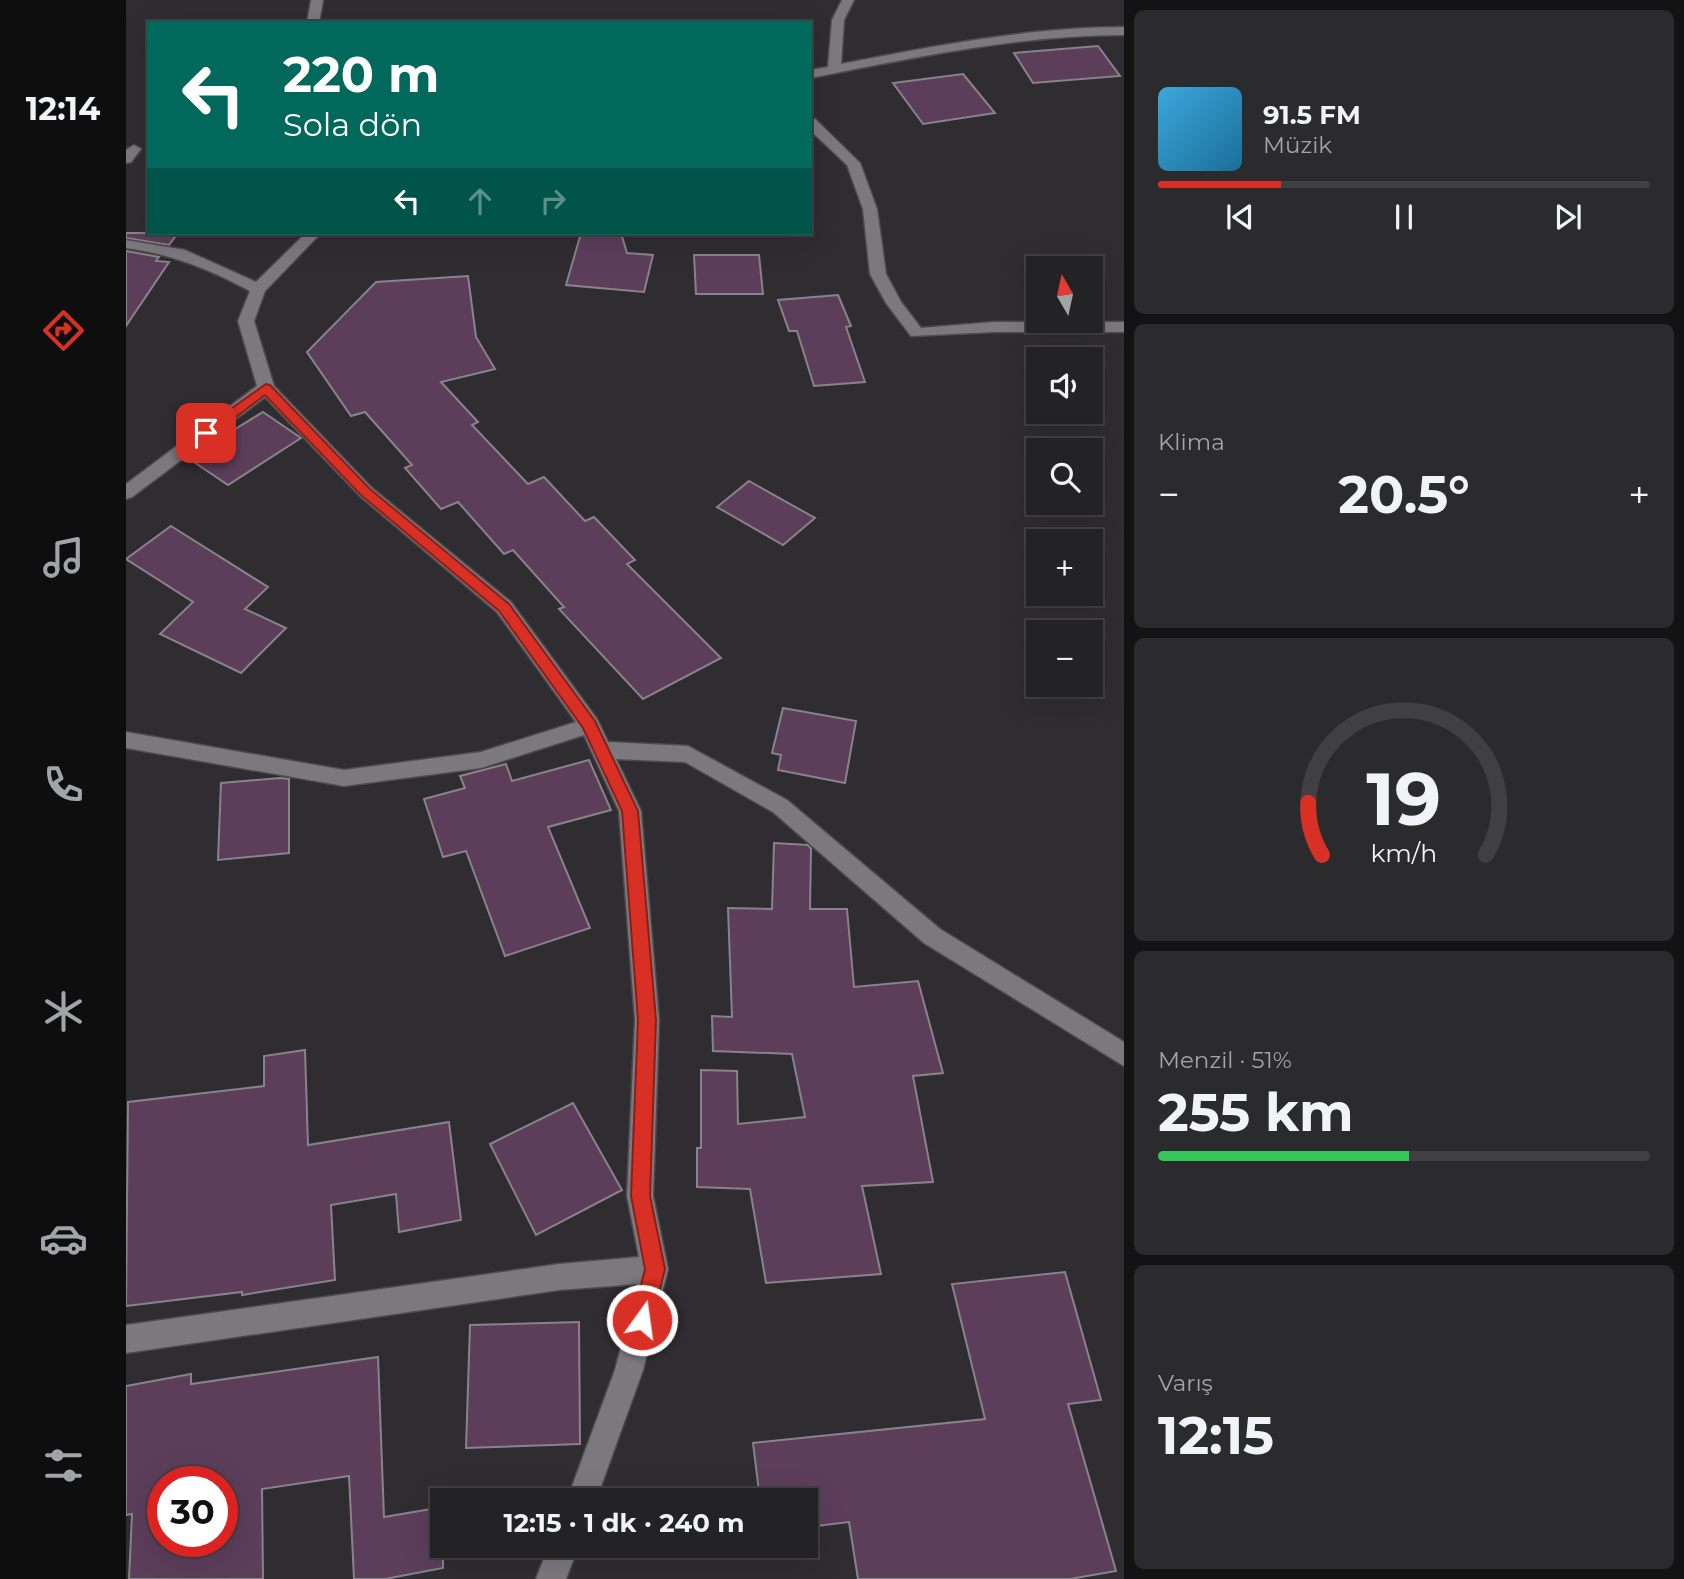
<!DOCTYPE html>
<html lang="tr">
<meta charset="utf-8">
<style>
body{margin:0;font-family:Montserrat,sans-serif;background:#2b2a2d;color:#f1f3f6;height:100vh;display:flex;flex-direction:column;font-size:26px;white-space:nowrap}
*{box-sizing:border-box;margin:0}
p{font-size:23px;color:#a3a4a7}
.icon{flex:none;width:38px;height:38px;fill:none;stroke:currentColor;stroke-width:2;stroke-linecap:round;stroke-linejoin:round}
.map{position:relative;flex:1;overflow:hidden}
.side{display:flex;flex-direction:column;gap:10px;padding:10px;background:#131314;width:560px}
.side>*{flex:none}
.top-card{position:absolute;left:21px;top:21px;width:665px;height:214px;border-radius:0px;box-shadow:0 7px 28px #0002,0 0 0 2px #403f42;background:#00695c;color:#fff;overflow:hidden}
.needle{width:46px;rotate:351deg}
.controls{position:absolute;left:900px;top:256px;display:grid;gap:14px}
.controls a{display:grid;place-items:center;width:77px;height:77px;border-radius:0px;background:#232225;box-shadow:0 7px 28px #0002,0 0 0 2px #403f42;font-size:35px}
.speed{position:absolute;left:21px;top:1466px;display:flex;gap:14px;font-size:35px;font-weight:700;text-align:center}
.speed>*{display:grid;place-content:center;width:91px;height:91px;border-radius:50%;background:#232225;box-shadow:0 7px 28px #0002,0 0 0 2px #403f42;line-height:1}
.speed .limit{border:10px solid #d22;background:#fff;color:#111}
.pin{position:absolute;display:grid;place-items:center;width:60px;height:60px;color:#fff;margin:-30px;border-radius:14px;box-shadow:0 4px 10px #0006}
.me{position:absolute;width:77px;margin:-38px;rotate:14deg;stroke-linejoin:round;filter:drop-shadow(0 0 5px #0008)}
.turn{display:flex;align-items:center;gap:24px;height:147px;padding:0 21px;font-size:32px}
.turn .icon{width:91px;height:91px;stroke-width:2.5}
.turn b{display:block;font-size:49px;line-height:60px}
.lanes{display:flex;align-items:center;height:66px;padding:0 21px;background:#0003;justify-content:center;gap:35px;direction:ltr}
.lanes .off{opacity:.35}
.big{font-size:52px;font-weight:700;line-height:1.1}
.side .tile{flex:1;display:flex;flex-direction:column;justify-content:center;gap:10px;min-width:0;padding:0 24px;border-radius:10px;background:#2b2a2d}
.side .dial{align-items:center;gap:0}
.dial svg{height:182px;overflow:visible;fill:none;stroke:#403f42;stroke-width:7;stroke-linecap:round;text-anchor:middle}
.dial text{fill:#f1f3f6;stroke:none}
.song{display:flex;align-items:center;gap:21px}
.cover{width:84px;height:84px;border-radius:10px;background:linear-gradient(135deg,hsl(200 70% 55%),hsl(200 70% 35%))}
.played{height:7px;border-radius:4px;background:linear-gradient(90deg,#d93025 25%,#403f42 25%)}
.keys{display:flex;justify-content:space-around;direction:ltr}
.heat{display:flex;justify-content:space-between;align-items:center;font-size:38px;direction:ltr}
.charge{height:10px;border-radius:5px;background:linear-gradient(90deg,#34c759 51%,#403f42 0)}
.trip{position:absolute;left:304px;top:1488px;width:388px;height:70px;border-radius:0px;background:#232225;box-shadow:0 7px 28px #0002,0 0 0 2px #403f42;font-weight:700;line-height:70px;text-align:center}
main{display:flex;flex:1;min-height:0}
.tab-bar{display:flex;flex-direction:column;width:126px;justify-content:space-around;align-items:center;background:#0e0e0f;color:#a3a4a7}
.tab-bar .icon{width:49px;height:49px}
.tab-bar .current{color:#d93025}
.tab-bar b{font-size:32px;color:#f1f3f6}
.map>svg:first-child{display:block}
.building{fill:#5c3e5a;stroke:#888388;stroke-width:2;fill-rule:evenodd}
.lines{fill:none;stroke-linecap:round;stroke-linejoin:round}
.minor-casing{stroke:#4c4b4e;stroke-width:3}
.minor{fill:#7b797e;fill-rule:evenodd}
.route{fill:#d93025;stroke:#8d1f18;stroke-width:2}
</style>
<main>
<nav class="tab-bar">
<b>12:14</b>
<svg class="icon current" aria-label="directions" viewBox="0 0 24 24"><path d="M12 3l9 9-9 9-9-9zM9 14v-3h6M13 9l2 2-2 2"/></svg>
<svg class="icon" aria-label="music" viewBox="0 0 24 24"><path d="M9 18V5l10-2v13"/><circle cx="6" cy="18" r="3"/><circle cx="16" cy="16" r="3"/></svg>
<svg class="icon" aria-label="phone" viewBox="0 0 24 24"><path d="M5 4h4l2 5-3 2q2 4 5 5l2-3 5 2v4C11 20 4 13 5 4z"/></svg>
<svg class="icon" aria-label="climate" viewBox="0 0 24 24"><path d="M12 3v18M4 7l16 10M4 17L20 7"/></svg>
<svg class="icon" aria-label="car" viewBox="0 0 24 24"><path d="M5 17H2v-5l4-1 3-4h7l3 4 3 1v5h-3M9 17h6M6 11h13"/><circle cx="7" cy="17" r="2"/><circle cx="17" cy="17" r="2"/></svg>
<svg class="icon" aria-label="filters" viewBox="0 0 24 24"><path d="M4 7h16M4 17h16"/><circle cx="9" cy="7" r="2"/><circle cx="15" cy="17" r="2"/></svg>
</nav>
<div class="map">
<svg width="998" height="1579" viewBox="0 0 998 1579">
<rect width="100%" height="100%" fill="#2f2d31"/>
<g class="building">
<path d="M 972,46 L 994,76 L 907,83 L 888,53 Z"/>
<path d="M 837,74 L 869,113 L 797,124 L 767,83 Z"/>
<path d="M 0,233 L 52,233 L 43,245 L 0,238 Z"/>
<path d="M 455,233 L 495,233 L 501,253 L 527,255 L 518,292 L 440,285 Z"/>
<path d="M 0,251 L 33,257 L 30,261 L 43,262 L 0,326 Z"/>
<path d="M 568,255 L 633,255 L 637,294 L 570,294 Z"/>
<path d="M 342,276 L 350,337 L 369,369 L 315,382 L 352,422 L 346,425 L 402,484 L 418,477 L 459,521 L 468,517 L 509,560 L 501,564 L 595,658 L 517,699 L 433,609 L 438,607 L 387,550 L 378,554 L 332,502 L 315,509 L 279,468 L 286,465 L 239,412 L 225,416 L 181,352 L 250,282 Z"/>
<path d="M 712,295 L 725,326 L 720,327 L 739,382 L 688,386 L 671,331 L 663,331 L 652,300 Z"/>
<path d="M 137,412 L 175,438 L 102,485 L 62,458 Z"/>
<path d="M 623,481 L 689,518 L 657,545 L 591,507 Z"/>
<path d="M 45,526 L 142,587 L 119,609 L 160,628 L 115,673 L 34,634 L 67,602 L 0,559 Z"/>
<path d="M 657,708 L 730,721 L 719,783 L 652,770 L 655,755 L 646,753 Z"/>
<path d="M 463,760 L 485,810 L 422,827 L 464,928 L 379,956 L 340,851 L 317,857 L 298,799 L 339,788 L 334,776 L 380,764 L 386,781 Z"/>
<path d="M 154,778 L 163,779 L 163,853 L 92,860 L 95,783 Z"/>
<path d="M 648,843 L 682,845 L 685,849 L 684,909 L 721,909 L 728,987 L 792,981 L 817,1073 L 787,1076 L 807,1182 L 736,1186 L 755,1274 L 640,1283 L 624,1189 L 571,1187 L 571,1148 L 575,1148 L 575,1070 L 611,1071 L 612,1124 L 679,1117 L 666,1054 L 587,1051 L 586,1016 L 606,1017 L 602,908 L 646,909 Z"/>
<path d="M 179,1050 L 182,1145 L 323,1122 L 335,1220 L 273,1232 L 270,1194 L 205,1205 L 209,1280 L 116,1295 L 116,1292 L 0,1306 L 2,1102 L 138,1086 L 138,1056 Z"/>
<path d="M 447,1103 L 496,1190 L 410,1235 L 364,1144 Z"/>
<path d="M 939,1272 L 975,1400 L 942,1404 L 990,1571 L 944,1579 L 732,1579 L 723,1522 L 681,1527 L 681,1500 L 634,1500 L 627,1443 L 859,1419 L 826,1284 Z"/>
<path d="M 453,1322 L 454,1444 L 340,1448 L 344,1325 Z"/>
<path d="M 252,1357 L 258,1517 L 317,1507 L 317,1568 L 259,1579 L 228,1579 L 223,1476 L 136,1489 L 137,1579 L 3,1579 L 6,1514 L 0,1515 L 0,1386 L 65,1374 L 65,1384 ZM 37,1482 L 96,1482 L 96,1542 L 37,1542 Z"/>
</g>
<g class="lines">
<defs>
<g id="minor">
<path d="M 185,0 L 197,0 L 193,23 L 181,23 Z"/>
<path d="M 716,0 L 728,0 L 718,20 L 715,64 C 807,46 904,27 998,27 L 998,35 C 893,35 787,58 684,78 L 684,70 L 702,67 L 706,20 Z"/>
<path d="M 684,118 L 689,119 L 734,163 L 751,209 L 760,274 L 775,302 L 795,328 L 868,322 L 998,322 L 998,332 L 868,332 L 785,336 L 760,303 L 744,274 L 737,209 L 721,165 L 684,130 Z"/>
<path d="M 8,145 L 15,149 L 5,162 L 0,163 L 0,150 Z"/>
<path d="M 180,233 L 195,233 L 139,291 L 128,321 L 148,386 L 246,488 L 385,602 L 471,719 L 482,742 L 562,746 L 661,800 L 814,929 L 998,1042 L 998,1066 L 798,943 L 647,812 L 559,762 L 490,759 L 515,811 L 533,1020 L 527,1196 L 542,1269 L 517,1370 L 470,1500 L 441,1500 L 489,1370 L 512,1284 L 433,1290 L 0,1353 L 0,1325 L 433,1264 L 513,1257 L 501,1196 L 509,1020 L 493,811 L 458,735 L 355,768 L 218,786 L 0,748 L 0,732 L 218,770 L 355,752 L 450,722 L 371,612 L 234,496 L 139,397 L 6,497 L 0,499 L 0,484 L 131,386 L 112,321 L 124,291 C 83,269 46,254 0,248 L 0,240 L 59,250 L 130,282 Z"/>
<path d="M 423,1545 L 453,1545 L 440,1579 L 410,1579 Z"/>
</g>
</defs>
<use href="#minor" class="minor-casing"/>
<use href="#minor" class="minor"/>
</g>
<path class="route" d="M 140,384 L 144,385 L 244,489 L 383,604 L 469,721 L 512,811 L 530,1020 L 524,1196 L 539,1269 L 526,1320 L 523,1327 L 516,1330 L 509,1327 L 506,1320 L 519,1269 L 505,1196 L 512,1020 L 496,811 L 457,728 L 373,611 L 235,495 L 139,395 L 85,436 L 75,436 L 75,430 Z"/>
</svg>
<div class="controls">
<a><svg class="needle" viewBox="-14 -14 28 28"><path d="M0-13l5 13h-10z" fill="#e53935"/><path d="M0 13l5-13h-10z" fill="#a3a4a7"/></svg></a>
<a><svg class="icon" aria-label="sound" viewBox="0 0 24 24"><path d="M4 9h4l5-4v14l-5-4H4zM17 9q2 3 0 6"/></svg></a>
<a><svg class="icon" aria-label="search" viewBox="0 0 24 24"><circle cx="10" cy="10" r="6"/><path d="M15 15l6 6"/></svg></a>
<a>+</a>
<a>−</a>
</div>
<div class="speed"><div class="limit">30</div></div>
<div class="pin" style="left:80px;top:433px;background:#d93025"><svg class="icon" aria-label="arrive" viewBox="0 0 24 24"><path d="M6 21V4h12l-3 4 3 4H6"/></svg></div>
<svg class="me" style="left:516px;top:1320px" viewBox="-20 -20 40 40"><circle r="17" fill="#d93025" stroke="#fff" stroke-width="3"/><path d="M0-11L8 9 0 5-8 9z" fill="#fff"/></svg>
<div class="trip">12:15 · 1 dk · 240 m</div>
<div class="top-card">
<div class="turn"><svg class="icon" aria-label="left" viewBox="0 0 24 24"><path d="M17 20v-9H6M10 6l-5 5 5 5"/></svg><div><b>220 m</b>Sola dön</div></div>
<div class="lanes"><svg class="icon" aria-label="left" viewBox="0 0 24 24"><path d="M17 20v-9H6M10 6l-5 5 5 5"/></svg><svg class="icon off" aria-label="ahead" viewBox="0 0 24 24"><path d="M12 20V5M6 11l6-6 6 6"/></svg><svg class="icon off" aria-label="right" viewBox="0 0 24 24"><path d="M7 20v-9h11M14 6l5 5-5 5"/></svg></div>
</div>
</div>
<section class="side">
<div class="tile">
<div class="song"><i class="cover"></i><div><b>91.5 FM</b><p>Müzik</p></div></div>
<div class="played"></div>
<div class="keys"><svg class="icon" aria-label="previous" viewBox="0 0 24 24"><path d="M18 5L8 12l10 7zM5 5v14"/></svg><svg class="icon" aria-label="pause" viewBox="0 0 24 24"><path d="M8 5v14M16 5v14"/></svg><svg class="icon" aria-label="next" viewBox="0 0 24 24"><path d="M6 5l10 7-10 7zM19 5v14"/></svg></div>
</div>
<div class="tile"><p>Klima</p>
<div class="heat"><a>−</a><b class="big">20.5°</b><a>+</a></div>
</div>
<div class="tile dial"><svg viewBox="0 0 100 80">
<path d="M14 69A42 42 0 1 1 86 69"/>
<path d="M14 69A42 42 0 0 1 8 46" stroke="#d93025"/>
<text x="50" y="56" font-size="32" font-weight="700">19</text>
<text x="50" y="72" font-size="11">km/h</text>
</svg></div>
<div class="tile"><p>Menzil · 51%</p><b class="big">255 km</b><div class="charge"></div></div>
<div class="tile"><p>Varış</p><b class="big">12:15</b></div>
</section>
</main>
